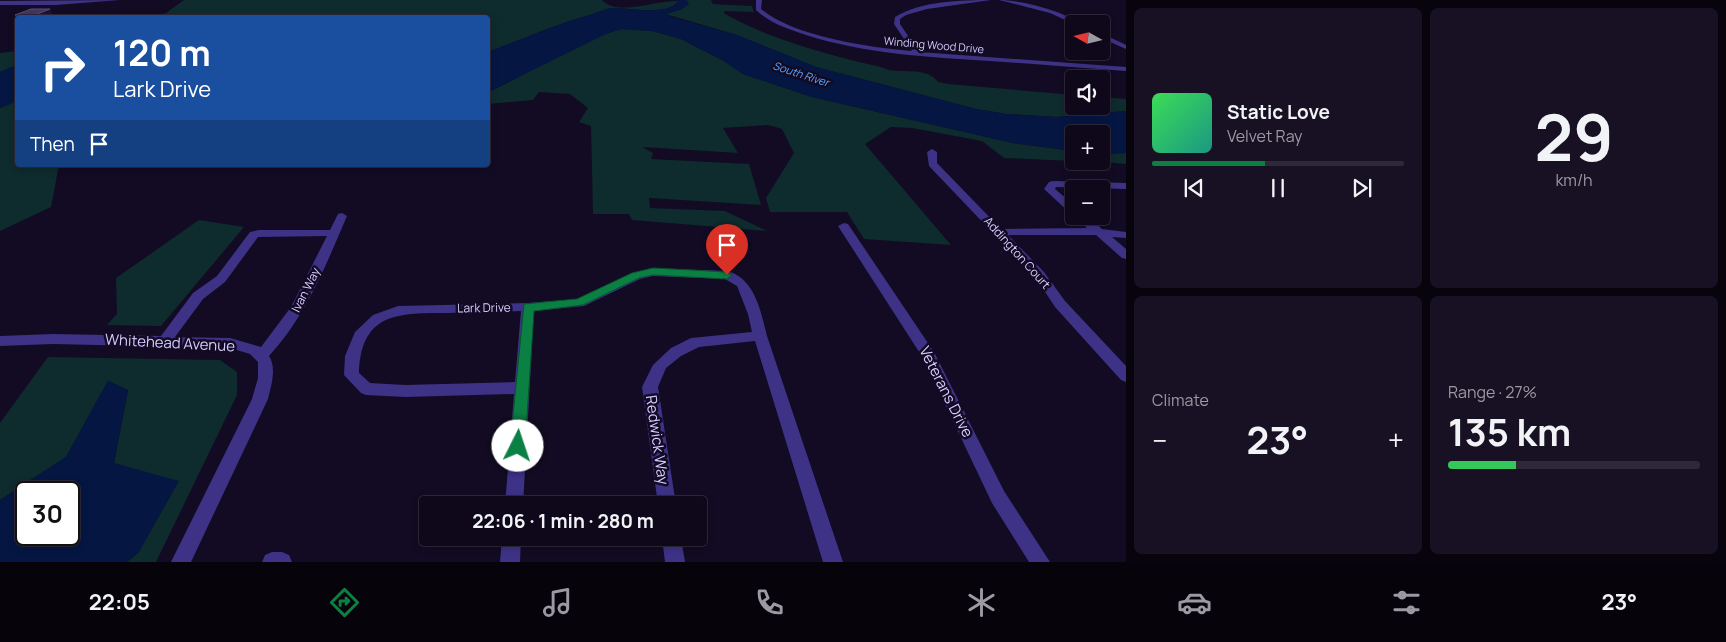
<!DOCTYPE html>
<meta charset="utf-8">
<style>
body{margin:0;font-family:Manrope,sans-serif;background:#171123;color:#f1f3f6;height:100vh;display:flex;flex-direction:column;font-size:19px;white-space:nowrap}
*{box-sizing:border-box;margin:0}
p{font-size:16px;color:#9b9aa2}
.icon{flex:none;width:28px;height:28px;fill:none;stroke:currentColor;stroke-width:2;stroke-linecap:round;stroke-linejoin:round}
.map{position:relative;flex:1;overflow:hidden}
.panel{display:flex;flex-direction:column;gap:8px;padding:8px;background:#08040e;width:600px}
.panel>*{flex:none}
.banner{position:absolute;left:15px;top:15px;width:475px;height:152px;border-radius:5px;box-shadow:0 2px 8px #0003,0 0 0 1px #2e2939;background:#1a4fa0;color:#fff;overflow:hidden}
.needle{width:32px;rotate:278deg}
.controls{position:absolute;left:1065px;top:15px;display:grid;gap:10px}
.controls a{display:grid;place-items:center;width:45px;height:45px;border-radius:5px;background:#0e081a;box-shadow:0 2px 8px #0003,0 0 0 1px #2e2939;font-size:25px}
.speed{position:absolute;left:15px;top:481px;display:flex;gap:10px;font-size:25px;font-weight:700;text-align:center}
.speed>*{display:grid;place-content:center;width:65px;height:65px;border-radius:50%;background:#0e081a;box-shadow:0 2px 8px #0003,0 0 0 1px #2e2939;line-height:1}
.speed .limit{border:2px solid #111;border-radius:8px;background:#fff;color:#111}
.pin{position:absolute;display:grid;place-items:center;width:42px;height:42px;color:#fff;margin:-51px -21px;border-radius:50% 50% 50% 0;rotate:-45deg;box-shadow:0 0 5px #0007}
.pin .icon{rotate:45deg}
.me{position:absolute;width:55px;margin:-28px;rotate:4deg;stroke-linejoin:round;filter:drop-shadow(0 0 4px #0008)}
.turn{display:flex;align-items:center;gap:18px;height:105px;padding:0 15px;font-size:22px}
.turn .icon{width:65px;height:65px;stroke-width:2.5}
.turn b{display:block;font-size:35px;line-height:42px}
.then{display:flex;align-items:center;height:48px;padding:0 15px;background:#0003;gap:10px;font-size:19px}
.big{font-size:38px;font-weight:700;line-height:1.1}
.panel .widget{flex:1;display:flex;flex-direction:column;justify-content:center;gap:8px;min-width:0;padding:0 18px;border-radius:8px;background:#171123}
.panel .dial{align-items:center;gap:0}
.dial b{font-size:65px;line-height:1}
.song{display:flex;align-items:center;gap:15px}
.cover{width:60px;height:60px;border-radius:8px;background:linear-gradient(135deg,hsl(130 70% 55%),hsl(170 70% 35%))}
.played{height:5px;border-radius:2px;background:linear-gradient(90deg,#0b8043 45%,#2e2939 45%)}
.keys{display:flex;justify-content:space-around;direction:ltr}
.heat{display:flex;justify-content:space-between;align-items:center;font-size:28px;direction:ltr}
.charge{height:8px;border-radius:4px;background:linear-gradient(90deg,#34c759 27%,#2e2939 0)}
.panel .tiles{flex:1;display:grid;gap:8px;grid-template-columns:repeat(2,1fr)}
.trip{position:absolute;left:419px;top:496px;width:288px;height:50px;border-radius:5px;background:#0e081a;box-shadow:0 2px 8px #0003,0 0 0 1px #2e2939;font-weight:700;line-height:50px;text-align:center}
.dock{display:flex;height:80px;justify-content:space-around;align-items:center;background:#06030a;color:#9b9aa2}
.dock .icon{width:35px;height:35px}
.dock .selected{color:#0b8043}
.dock b{font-size:22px;color:#f1f3f6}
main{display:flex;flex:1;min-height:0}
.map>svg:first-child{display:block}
.green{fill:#0e2b2d}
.water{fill:#051642;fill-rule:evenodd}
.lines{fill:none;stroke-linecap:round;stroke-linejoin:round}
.minor{fill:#3d3286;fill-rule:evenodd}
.wall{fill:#312352}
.shaded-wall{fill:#1d1237}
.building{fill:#423565;stroke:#5a4d7d}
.route{fill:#0b8043;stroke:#07532c}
.labels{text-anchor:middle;stroke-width:5;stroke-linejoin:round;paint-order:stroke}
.far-street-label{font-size:11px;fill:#d7cdff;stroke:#120b23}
.far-water-label{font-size:11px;font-style:italic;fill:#5ba4ff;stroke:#120b23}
.street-label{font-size:12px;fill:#d7cdff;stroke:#120b23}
.near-street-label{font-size:15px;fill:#d7cdff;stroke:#120b23}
</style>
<main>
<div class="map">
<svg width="1126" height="562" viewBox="0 0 1126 562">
<rect width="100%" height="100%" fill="#120b23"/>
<g class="green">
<path d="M 184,0 L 602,0 C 618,17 656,0 678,1 C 669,17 628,7 612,8 C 605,9 599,12 593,14 C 557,24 523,39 488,52 L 488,18 L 146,18 L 166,13 Z"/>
<path d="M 686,0 L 711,0 L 713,4 L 752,6 L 754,12 L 724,11 L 725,14 C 770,39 822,53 872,65 C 880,66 882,68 889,70 C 905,73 927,67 938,82 L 949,84 L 1074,95 L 1074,106 L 1101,106 L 1101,97 L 1126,99 L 1126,111 L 1057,117 L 1006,114 L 976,109 L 816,67 L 737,35 L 665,14 L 682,9 L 688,2 Z"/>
<path d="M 622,29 L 652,31 L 681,39 L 724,61 L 743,74 L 812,97 L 1013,143 L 1074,151 L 1074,161 L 1004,158 L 982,141 L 912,128 L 891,127 L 865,144 L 951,245 L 864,239 L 847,212 L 770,212 L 766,198 L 794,153 L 782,129 L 768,125 L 723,128 L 738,153 L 642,147 L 653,153 L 651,159 L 749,164 L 761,205 L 649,198 L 650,208 L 725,211 L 767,231 L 632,220 L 629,214 L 593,214 L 591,126 L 579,122 L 588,108 L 570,94 L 539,92 L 533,100 L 488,104 L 488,92 C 532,73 575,41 622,29 Z"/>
<path d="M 17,51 L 17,65 L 0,72 L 0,53 Z"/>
<path d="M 17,101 L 18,165 L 59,165 L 51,207 L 0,231 L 0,108 Z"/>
<path d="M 1126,153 L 1126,164 L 1092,161 L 1101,161 L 1101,154 Z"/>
<path d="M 199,220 L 244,227 L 161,326 L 107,325 L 117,314 L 116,278 Z"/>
<path d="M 48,357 L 220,360 L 237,372 L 237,395 L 156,562 L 127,562 L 139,552 L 114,463 L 128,390 L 108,381 L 66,457 L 0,500 L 0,423 Z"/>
</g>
<g class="water">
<path d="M 676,0 L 686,0 L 689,4 L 682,9 L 666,14 L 668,16 L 737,35 L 816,67 L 976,109 L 1006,114 L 1057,117 L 1126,111 L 1126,153 L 1101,154 L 1101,134 L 1074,134 L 1074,151 L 1013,143 L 812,97 L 743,74 L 724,61 L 681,39 L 652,31 L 622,29 L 608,33 L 488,92 L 488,52 C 523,39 557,24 593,14 C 599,12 605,9 611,8 C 628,7 669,17 678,1 Z"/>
<path d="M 17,65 L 17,101 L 0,108 L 0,72 Z"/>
<path d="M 108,381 L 128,390 L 114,463 L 179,481 L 139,552 L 127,562 L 0,562 L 0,500 L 66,457 ZM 69,492 L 69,535 L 26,535 L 26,492 Z"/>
</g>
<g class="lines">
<g class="minor">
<path d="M 120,0 L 56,5 L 0,5 L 0,1 Z"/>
<path d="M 756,0 L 762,0 L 761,9 C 792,36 870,48 912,51 L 894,24 L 895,17 C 921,1 961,0 991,0 L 927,9 L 906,15 L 900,19 L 900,24 L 919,52 L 1126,67 L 1126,71 C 1081,68 1035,64 990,61 C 928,57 866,54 806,35 C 788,29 771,24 756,10 Z"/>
<path d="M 999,0 C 1023,0 1062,11 1082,24 L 1074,24 L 1050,13 Z"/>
<path d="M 1101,33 L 1126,45 L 1126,49 L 1101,38 Z"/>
<path d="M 932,149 L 937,152 L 937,163 L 1001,229 L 1087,228 L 1075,216 L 1087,216 L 1102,229 L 1126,232 L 1126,238 L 1112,237 L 1126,249 L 1126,259 L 1122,258 L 1096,235 L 1008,235 L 1044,272 L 1065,301 L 1126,366 L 1126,382 L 1121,380 L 1055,307 L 1036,278 L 929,166 L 927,152 Z"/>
<path d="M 1053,181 L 1126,183 L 1126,189 L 1056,187 L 1055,189 L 1074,205 L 1074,214 L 1070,213 L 1044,189 L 1049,182 Z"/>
<path d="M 342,213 L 347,216 C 326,265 306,316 269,356 C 277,368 271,386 268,399 L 191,562 L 171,562 L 252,399 L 258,378 L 258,362 L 250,354 L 230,348 L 53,344 L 0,346 L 0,336 L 53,334 L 161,336 L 193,293 L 217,276 L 250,232 L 259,230 L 330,230 L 338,214 ZM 327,236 L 291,307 L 261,347 L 230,338 L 175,337 L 203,299 L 225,282 L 258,237 Z"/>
<path d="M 844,223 L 848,224 L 934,352 L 1004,491 L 1050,562 L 1029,562 L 992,503 L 923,358 L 838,226 Z"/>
<path d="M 653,268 L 727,271 C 755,278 761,312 767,336 L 843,562 L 823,562 L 755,341 L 699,347 L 681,356 L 666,368 L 658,387 L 676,505 L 658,505 L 642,387 L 653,365 L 671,348 L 691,338 L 752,332 L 748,314 L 737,286 L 725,279 L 653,276 L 640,279 L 584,306 L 534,311 L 523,505 L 505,505 L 514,394 L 405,397 L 366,395 L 361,393 L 344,375 L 345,356 L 355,332 L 373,315 L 398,306 L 528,303 L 577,299 L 632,273 ZM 521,311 L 515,382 L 405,385 L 370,383 L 359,373 C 361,312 399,313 448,313 C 472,312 497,312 521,311 Z"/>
<path d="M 502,538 L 521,538 L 520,562 L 500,562 Z"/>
<path d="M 662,538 L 681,538 L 685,562 L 665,562 Z"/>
<path d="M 272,552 L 282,552 L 289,555 L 292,562 L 262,562 L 265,555 Z"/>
</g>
</g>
<path class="wall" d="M 15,15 L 53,15 L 48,18 L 18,18 L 18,21 Z"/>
<path class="shaded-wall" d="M 50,9 L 53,15 L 48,18 L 36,18 L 35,15 Z"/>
<path class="building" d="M 31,9 L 50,9 L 35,15 L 15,15 Z"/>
<path class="route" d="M 653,268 L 727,272 L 732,275 L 727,279 L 653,275 L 639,278 L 583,305 L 534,311 L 525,446 L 523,451 L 518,453 L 512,451 L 510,446 L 524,304 L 577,299 L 632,273 Z"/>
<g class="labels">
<g class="far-street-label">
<text transform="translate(934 45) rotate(5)" y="4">Winding Wood Drive</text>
</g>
<g class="far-water-label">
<text transform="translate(801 74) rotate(18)" y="4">South River</text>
</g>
<g class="street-label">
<text transform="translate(1017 253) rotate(48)" y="4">Addington Court</text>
<text transform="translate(306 290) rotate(-63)" y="4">Ivan Way</text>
<text transform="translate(484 308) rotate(-1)" y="4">Lark Drive</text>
</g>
<g class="near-street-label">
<text transform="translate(170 343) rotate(3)" y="5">Whitehead Avenue</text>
<text transform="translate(946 392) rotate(63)" y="5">Veterans Drive</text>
<text transform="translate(657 440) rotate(82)" y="5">Redwick Way</text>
</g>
</g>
</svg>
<div class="controls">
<a><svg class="needle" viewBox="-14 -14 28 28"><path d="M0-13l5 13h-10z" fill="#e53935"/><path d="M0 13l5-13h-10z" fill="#9b9aa2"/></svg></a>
<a><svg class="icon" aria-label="sound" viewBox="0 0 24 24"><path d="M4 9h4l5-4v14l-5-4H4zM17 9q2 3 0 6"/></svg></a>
<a>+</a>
<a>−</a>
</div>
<div class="speed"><div class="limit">30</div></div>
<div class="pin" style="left:727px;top:275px;background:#d93025"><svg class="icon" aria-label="arrive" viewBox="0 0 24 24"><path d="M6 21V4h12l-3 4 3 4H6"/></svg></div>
<svg class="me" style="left:518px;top:446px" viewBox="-20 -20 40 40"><circle r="19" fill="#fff"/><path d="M0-13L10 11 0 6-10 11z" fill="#0b8043"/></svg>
<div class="trip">22:06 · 1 min · 280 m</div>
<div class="banner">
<div class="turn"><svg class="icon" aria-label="right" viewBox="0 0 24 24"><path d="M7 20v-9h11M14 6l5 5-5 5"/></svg><div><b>120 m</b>Lark Drive</div></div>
<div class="then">Then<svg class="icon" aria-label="arrive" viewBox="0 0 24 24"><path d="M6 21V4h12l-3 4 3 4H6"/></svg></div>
</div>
</div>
<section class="panel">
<div class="tiles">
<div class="widget">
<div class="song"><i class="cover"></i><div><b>Static Love</b><p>Velvet Ray</p></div></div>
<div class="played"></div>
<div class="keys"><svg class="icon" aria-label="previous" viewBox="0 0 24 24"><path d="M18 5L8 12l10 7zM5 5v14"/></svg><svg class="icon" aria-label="pause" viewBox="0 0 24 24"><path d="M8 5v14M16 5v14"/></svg><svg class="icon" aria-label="next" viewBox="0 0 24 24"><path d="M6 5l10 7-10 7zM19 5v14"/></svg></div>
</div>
<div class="widget dial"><b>29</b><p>km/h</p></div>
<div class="widget"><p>Climate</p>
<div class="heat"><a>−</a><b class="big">23°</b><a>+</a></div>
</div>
<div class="widget"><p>Range · 27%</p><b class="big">135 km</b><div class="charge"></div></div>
</div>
</section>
</main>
<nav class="dock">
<b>22:05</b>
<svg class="icon selected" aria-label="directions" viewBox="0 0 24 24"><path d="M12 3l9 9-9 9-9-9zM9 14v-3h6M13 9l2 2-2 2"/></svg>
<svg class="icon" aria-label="music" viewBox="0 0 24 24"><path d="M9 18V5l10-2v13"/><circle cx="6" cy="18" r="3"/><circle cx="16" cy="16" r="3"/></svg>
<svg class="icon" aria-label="phone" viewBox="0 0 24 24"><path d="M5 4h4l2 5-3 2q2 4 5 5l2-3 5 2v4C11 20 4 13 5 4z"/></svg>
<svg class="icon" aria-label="climate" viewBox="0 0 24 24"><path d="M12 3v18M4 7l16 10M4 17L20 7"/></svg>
<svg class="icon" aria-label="car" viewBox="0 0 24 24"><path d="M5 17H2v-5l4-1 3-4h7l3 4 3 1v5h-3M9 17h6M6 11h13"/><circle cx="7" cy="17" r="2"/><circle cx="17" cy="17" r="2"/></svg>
<svg class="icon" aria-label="filters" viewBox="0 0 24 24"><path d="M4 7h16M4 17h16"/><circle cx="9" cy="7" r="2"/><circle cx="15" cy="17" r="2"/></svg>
<b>23°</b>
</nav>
